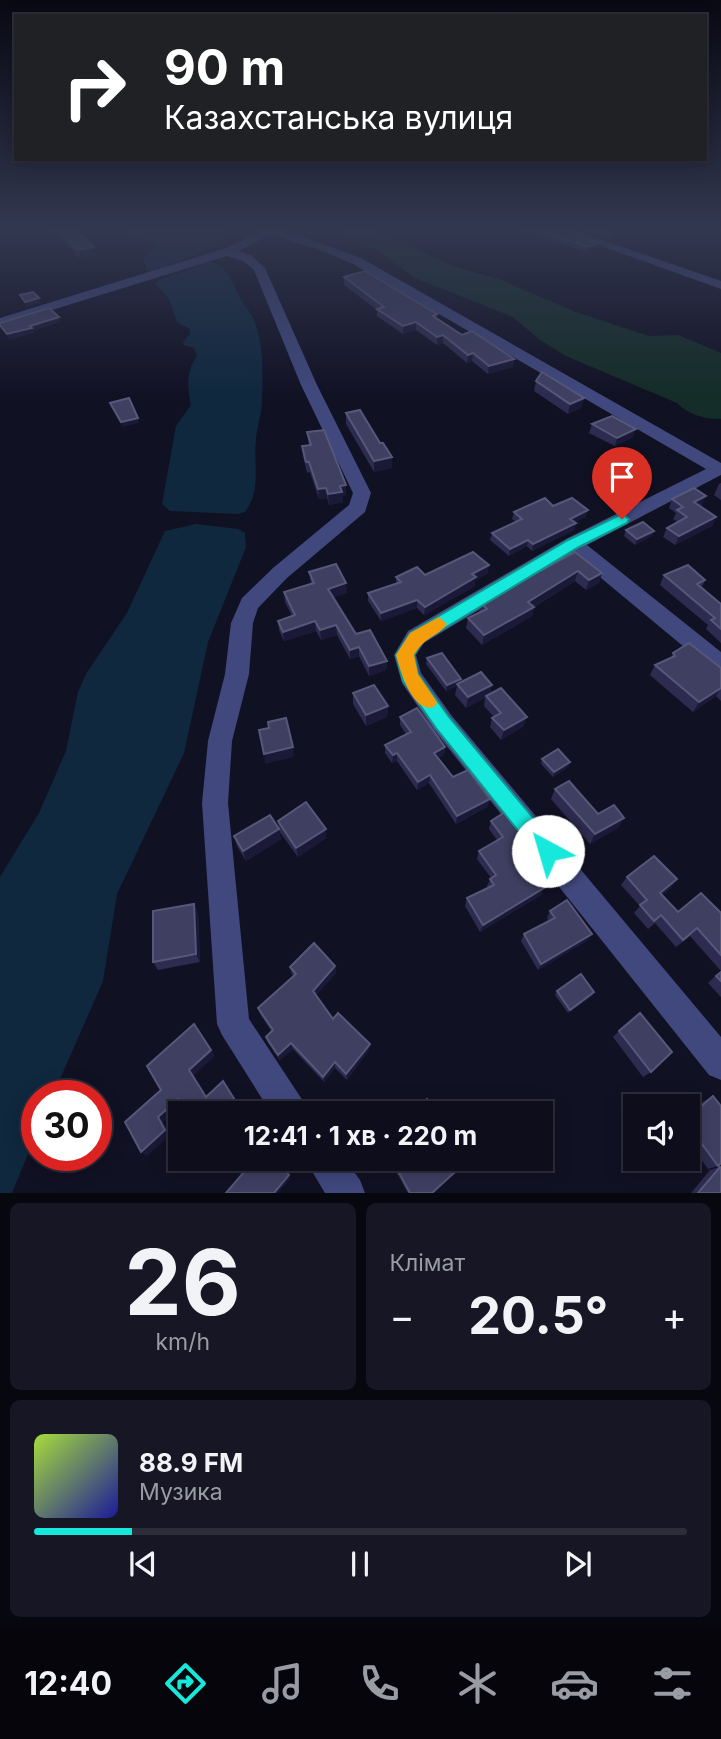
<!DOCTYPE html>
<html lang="uk">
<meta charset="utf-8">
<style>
body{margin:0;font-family:Inter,sans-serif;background:#161624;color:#f1f3f6;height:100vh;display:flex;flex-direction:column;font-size:26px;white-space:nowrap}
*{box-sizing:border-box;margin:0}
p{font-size:23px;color:#9a9ca3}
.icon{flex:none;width:38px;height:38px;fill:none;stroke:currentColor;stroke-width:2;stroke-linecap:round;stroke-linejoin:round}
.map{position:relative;height:1193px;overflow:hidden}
.drawer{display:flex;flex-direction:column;gap:10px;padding:10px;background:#07070f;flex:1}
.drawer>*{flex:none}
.top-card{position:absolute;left:14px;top:14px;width:693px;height:147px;border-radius:0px;box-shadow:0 4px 18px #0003,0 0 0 2px #2d2d3a;background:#202124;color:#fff;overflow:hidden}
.fabs{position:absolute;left:623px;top:1094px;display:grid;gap:14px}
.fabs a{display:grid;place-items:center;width:77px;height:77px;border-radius:0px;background:#0d0d1b;box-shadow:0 4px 18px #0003,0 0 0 2px #2d2d3a;font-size:35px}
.speed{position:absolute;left:21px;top:1080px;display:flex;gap:14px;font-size:35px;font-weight:700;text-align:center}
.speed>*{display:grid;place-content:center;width:91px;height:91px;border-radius:50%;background:#0d0d1b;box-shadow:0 4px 18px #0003,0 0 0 2px #2d2d3a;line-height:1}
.speed .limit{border:10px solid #d22;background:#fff;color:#111}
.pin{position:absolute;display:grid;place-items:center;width:60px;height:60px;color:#fff;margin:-72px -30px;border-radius:50% 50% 50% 0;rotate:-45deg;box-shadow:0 0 7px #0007}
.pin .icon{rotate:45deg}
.me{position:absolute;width:77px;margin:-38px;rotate:321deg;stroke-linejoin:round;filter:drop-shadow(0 0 5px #0008)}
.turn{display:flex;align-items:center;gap:24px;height:147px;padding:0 35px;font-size:32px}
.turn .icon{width:91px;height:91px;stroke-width:2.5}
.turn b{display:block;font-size:49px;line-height:60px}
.big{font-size:52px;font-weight:700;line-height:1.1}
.drawer .card{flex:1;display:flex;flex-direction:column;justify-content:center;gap:10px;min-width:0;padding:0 24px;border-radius:10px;background:#161624}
.drawer .dial{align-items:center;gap:0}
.dial b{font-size:91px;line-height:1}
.song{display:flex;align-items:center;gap:21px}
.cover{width:84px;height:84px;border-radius:10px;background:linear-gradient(135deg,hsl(80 70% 55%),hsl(240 70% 35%))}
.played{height:7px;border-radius:4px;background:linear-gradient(90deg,#16e8db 15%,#2d2d3a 15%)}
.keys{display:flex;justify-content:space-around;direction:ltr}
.heat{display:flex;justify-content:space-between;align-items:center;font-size:38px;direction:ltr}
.drawer .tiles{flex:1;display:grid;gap:10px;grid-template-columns:1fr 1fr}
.card:last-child{grid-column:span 2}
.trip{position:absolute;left:168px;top:1101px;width:385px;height:70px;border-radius:0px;background:#0d0d1b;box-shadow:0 4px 18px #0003,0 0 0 2px #2d2d3a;font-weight:700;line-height:70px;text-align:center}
.menu{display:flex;height:112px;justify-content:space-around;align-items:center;background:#05050b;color:#9a9ca3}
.menu .icon{width:49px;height:49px}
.menu .selected{color:#16e8db}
.menu b{font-size:32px;color:#f1f3f6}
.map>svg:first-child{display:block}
.green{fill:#142d28}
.water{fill:#0f283e}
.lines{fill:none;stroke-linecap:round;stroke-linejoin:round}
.minor{fill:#40487e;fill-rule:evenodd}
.wall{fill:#2d2c50}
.shaded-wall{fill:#1a1937}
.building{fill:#3f3f62;stroke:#57577a;stroke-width:2}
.route{fill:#16e8db;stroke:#0e978e;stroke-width:2}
.slow{fill:#f59e0b}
</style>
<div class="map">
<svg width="721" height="1193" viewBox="0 0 721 1193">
<rect width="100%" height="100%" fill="#111124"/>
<path class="green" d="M 341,229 L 365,229 L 385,235 L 453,266 L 501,280 L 576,312 L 649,336 L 678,335 L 721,353 L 721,419 C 704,419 689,415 677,403 L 566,356 L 540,340 L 513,317 L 415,278 L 381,253 L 348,236 Z"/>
<g class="water">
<path d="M 125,229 L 217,229 L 227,239 L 220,246 L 151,272 L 146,271 L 146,265 L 143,262 L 146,254 L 156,248 L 157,243 L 133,238 Z"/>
<path d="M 210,262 C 227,264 233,285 240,298 C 243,304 248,309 252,316 C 264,340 263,375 262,401 C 262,414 257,426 256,439 C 253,464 262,489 245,512 L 238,514 L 170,511 L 162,504 L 176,426 L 191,405 C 187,386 186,372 197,356 L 194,348 L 184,345 L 183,342 L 190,334 L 190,329 L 177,322 L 169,299 L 155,284 L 159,280 Z"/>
<path d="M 196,524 L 238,529 L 245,533 L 246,547 L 208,642 L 184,753 L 117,894 L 103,981 L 53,1095 L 37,1096 L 37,1132 L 12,1193 L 0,1193 L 0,877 L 39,813 L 66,751 L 78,692 L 86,674 L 127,613 L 165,531 Z"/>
</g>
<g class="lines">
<g class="minor">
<path d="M 266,229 L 281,229 L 361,258 L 721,463 L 721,475 L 587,545 L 721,652 L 721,674 L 713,671 L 572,554 L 424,643 L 416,655 L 421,673 L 452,716 L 721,1037 L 721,1080 L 709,1075 L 434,730 L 402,683 L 394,655 L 408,631 L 566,539 L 706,469 L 353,264 L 318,249 L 271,235 L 238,251 L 251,255 L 265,268 L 317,385 L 371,493 L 365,512 L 287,578 L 258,608 L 253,623 L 249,674 L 232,741 L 228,803 L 249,1019 L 303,1101 L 308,1113 L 271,1113 L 222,1035 L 217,1024 L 202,803 L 208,741 L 225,674 L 231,623 L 242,598 L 273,568 L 349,505 L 353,493 L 301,385 L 254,270 L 243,261 L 227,256 L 0,326 L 0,318 L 223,249 Z"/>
<path d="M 554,229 L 571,229 L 721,281 L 721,289 Z"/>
<path d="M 304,1158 L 344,1158 L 360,1180 L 365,1193 L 325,1193 Z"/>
</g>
</g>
<g class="wall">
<path d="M 52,229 L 72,229 L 96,255 L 81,259 L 53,232 Z"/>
<path d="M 515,229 L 560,229 L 597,247 L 587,252 Z"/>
<path d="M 579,229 L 611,229 L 610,232 L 607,234 L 612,235 L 611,240 Z"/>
<path d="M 344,277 L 437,314 L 437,318 L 462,335 L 514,359 L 513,367 L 488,374 L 472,361 L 467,363 L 443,343 L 437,345 L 416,330 L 403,334 L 377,316 L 377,310 L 344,285 Z"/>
<path d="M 536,381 L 584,398 L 581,408 L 568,414 L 534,391 Z"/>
<path d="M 346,413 L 392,468 L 374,472 L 346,424 Z"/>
<path d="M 592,424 L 633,437 L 615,446 L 589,433 Z"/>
<path d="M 307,432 L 346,485 L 346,495 L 343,496 L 343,502 L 329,505 L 327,498 L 319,499 L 310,472 L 307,473 L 303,456 L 302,446 L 309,445 Z"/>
<path d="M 721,483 L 721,500 L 714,495 L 719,484 Z"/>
<path d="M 672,499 L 702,505 L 700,506 L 716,517 L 712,526 L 675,545 L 663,537 L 667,528 L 678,522 L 673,519 L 676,513 L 669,508 Z"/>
<path d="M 553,506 L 586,517 L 575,522 L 576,523 L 574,530 L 532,551 L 527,546 L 509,556 L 490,540 L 492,533 L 516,522 L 512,519 L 514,512 Z"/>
<path d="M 626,530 L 654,531 L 652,536 L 635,545 L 624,536 Z"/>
<path d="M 575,552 L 602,573 L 599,583 L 586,590 L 575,581 L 534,607 L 532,616 L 482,645 L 466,628 L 468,618 L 479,612 L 481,603 Z"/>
<path d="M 489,565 L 487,574 L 475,580 L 475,586 L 424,615 L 417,608 L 381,621 L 368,601 L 368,593 L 396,584 L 396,577 L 425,575 Z"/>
<path d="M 309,572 L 347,593 L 333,597 L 356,634 L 387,661 L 386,670 L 369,676 L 359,656 L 350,659 L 337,635 L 321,640 L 316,631 L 284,641 L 279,630 L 278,621 L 292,616 L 285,602 L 284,592 L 311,584 Z"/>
<path d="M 664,575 L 705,580 L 702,587 L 721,604 L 721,643 L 706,629 L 708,625 L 660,585 Z"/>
<path d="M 673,653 L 721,668 L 721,701 L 716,696 L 693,712 L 650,675 L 655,665 L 671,658 Z"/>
<path d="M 427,658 L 461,679 L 460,683 L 492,685 L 490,694 L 524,726 L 501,740 L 490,727 L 492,718 L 494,717 L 484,706 L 485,698 L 466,708 L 455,695 L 457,686 L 446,691 L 426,664 Z"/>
<path d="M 353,693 L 388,706 L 387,717 L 366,726 L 353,704 Z"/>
<path d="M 400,717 L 445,747 L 444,755 L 438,758 L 453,777 L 490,799 L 487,807 L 456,824 L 429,783 L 417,790 L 397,761 L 392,763 L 385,753 L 385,745 L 406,734 L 400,725 Z"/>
<path d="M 542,759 L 570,762 L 568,767 L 553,777 L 541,764 Z"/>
<path d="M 555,789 L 598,814 L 619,827 L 590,844 L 551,799 Z"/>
<path d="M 278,821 L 326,829 L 326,838 L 298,857 L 279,831 L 281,839 L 246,861 L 237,846 L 234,836 L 279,829 Z"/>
<path d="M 491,821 L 523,847 L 516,851 L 544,888 L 541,895 L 480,932 L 465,906 L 467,898 L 488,888 L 487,886 L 491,878 L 477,859 L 479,851 L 497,840 L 489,829 Z"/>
<path d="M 627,877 L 671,888 L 662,895 L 678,912 L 721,913 L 721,971 L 690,936 L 676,947 L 655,923 L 648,929 L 634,913 L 640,906 L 621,885 Z"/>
<path d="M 550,911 L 588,940 L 538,970 L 521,941 L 524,934 L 549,921 L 547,918 Z"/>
<path d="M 198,912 L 200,962 L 158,970 L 153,962 Z"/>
<path d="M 335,966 L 336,973 L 316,995 L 333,1019 L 369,1050 L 347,1080 L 335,1068 L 324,1082 L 293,1049 L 280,1060 L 268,1043 L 266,1037 L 272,1032 L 260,1014 L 258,1008 L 294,976 L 292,975 L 290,967 Z"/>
<path d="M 721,971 L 721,997 L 708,983 Z"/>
<path d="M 557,991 L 594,992 L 592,996 L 568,1013 L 555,995 Z"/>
<path d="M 619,1031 L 651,1072 L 643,1077 L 613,1037 Z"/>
<path d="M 713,1096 L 718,1166 L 708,1169 L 688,1141 L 688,1115 L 704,1101 Z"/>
<path d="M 366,1158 L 464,1158 L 466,1162 L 433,1193 L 408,1193 L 390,1161 L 373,1174 Z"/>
<path d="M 720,1167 L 721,1193 L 691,1193 L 710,1170 Z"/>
</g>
<g class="shaded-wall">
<path d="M 598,243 L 597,247 L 587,252 L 588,247 Z"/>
<path d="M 94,247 L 96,255 L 81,259 L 78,250 Z"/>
<path d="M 39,298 L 41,303 L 26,307 L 25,302 Z"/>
<path d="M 59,317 L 60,322 L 33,331 L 34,333 L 9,340 L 7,334 L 30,326 Z"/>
<path d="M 416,322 L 416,330 L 403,334 L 403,326 Z"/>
<path d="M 443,335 L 443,343 L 437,345 L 437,337 Z"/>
<path d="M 473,353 L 472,361 L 467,363 L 468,355 Z"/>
<path d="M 514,359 L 513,367 L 488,374 L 489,366 Z"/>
<path d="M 584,398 L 581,408 L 568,414 L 570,404 Z"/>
<path d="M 138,418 L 139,423 L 122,427 L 121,422 Z"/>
<path d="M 636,429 L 633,437 L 615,446 L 617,438 Z"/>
<path d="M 392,457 L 392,468 L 374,472 L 374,461 Z"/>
<path d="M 346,485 L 346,495 L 343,496 L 343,502 L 329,505 L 328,494 L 340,486 Z"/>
<path d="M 326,488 L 327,498 L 319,499 L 318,489 Z"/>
<path d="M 706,496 L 702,505 L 690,511 L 694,502 Z"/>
<path d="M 588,510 L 586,517 L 569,525 L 570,519 Z"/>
<path d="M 716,517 L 712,526 L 675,545 L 679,536 Z"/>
<path d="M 576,523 L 574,530 L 532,551 L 533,544 Z"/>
<path d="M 654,531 L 652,536 L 635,545 L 637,539 Z"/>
<path d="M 528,540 L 527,546 L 509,556 L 510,549 Z"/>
<path d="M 489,565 L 487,574 L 475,580 L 475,586 L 424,615 L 425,607 L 472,574 Z"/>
<path d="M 578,571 L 575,581 L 533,607 L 534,607 L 532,616 L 482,645 L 484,635 L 528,602 Z"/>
<path d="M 602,573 L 599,583 L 586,590 L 589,580 Z"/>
<path d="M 346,583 L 347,593 L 329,599 L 328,589 Z"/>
<path d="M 417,600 L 417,608 L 381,621 L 381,613 Z"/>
<path d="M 315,621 L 316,631 L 284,641 L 283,632 Z"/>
<path d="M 336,625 L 337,635 L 321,640 L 320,630 Z"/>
<path d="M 359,647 L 359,656 L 350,659 L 350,650 Z"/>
<path d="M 387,661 L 386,670 L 369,676 L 369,666 Z"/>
<path d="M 461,679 L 460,685 L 457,684 L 457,686 L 446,691 L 447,685 Z"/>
<path d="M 492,685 L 489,696 L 466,708 L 468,697 Z"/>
<path d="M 721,688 L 716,696 L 693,712 L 699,702 Z"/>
<path d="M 388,706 L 387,717 L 366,726 L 366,715 Z"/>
<path d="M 527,717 L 524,726 L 501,740 L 504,730 Z"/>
<path d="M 293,747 L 294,757 L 265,764 L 264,754 Z"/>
<path d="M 445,747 L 444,755 L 433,761 L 434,753 Z"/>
<path d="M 397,753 L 397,761 L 392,763 L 393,755 Z"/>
<path d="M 570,762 L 568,767 L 553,777 L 554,772 Z"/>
<path d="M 430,775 L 429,783 L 417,790 L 418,782 Z"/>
<path d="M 490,799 L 487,807 L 456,824 L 457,816 Z"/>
<path d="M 624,818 L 619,827 L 590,844 L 595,834 Z"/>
<path d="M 279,829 L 281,839 L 246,861 L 243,851 Z"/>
<path d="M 326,829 L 326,838 L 298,857 L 296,848 Z"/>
<path d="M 526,840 L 523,847 L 511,855 L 513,847 Z"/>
<path d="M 677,879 L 671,888 L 654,901 L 660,893 Z"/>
<path d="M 544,888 L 541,895 L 480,932 L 483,925 Z"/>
<path d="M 194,904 L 198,912 L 200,962 L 196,954 Z"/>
<path d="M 592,934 L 588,940 L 538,970 L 541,964 Z"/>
<path d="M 335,966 L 336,973 L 314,998 L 313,991 Z"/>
<path d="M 594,992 L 592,996 L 568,1013 L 570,1010 Z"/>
<path d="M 291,1043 L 293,1049 L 280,1060 L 278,1055 Z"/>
<path d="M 370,1044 L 369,1050 L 347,1080 L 346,1074 Z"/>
<path d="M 211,1050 L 215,1056 L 193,1076 L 210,1102 L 189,1070 Z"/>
<path d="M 335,1062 L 335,1068 L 324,1082 L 323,1077 Z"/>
<path d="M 178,1099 L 182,1104 L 163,1122 L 170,1135 L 147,1156 L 141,1152 L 158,1117 Z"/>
<path d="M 390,1158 L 390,1161 L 373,1174 L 373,1171 Z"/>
<path d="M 289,1175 L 291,1178 L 278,1193 L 274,1193 Z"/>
</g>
<g class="building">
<path d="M 56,229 L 72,229 L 81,235 L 94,247 L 78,250 Z"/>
<path d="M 530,229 L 560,229 L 598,243 L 588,247 Z"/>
<path d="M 593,229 L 608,229 L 603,232 L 612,235 Z"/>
<path d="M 365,271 L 437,314 L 433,316 L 462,335 L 472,331 L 514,359 L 489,366 L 473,353 L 468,355 L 443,335 L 437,337 L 416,322 L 403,326 L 377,309 L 384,307 L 344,277 Z"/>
<path d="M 33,292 L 39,298 L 25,302 L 20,295 Z"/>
<path d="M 49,308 L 59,317 L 30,326 L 32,328 L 7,334 L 0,325 L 0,323 Z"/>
<path d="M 542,372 L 584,398 L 570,404 L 536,381 Z"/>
<path d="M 129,398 L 138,418 L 121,422 L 110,403 Z"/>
<path d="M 360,410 L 380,443 L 383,443 L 392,457 L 374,461 L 346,413 Z"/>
<path d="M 612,416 L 636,429 L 617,438 L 592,424 Z"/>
<path d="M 324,430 L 346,485 L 340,486 L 342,492 L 328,494 L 326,488 L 318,489 L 309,462 L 306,462 L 302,446 L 311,445 L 307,432 Z"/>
<path d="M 694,488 L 706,496 L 694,502 L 716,517 L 679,536 L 667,528 L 687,517 L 677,510 L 683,507 L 672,499 Z"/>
<path d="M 545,498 L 553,506 L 572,498 L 588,510 L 570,519 L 576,523 L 533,544 L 528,540 L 510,549 L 492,533 L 522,519 L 514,512 Z"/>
<path d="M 643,522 L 654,531 L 637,539 L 626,530 Z"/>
<path d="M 473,552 L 489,565 L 472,574 L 476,577 L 425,607 L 417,600 L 381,613 L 368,593 L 401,582 L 396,577 L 417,567 L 425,575 Z"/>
<path d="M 575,552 L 602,573 L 589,580 L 578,571 L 528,602 L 534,607 L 484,635 L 468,618 L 487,609 L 481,603 Z"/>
<path d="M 336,564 L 346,583 L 328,589 L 356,634 L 370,630 L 387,661 L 369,666 L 359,647 L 350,650 L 336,625 L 320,630 L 315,621 L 283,632 L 278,621 L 295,615 L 284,592 L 314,583 L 309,572 Z"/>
<path d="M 688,565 L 705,580 L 697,584 L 721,604 L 721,629 L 711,620 L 715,618 L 664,575 Z"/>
<path d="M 689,643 L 721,668 L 721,688 L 699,702 L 655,665 L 675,656 L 673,653 Z"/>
<path d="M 442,653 L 461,679 L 447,685 L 427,658 Z"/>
<path d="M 481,672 L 492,685 L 468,697 L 457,684 Z"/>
<path d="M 374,685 L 388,706 L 366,715 L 353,693 Z"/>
<path d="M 501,688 L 527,717 L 504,730 L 492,718 L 501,713 L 486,696 Z"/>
<path d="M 417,708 L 445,747 L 434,753 L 453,777 L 468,770 L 490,799 L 457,816 L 430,775 L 418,782 L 397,753 L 393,755 L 385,745 L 411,732 L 400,717 Z"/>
<path d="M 286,718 L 293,747 L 264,754 L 259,730 L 269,728 L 268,722 Z"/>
<path d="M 558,749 L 570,762 L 554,772 L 542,759 Z"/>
<path d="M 569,781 L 598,814 L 614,805 L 624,818 L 595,834 L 555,789 Z"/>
<path d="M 306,802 L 326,829 L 296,848 L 278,821 Z"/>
<path d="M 505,812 L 526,840 L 513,847 L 544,888 L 483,925 L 467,898 L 494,885 L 490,879 L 496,875 L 479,851 L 503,837 L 491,821 Z"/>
<path d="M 270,815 L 279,829 L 243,851 L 234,836 Z"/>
<path d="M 654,856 L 677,879 L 660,893 L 678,912 L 701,893 L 721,913 L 721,955 L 697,928 L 683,940 L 661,915 L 654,921 L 640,905 L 647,900 L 627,877 Z"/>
<path d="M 567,900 L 592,934 L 541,964 L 524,934 L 555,918 L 550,911 Z"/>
<path d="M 194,904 L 196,954 L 153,962 L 153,911 Z"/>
<path d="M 314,943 L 335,966 L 313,991 L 333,1019 L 338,1013 L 370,1044 L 346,1074 L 335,1062 L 323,1077 L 291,1043 L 278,1055 L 266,1037 L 273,1030 L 258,1008 L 296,974 L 290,967 Z"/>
<path d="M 721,972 L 721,981 L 716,976 Z"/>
<path d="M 581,974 L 594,992 L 570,1010 L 557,991 Z"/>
<path d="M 640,1013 L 672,1052 L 651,1072 L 619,1031 Z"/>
<path d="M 194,1024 L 211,1050 L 189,1070 L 206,1097 L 223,1081 L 243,1113 L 186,1113 L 178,1099 L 158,1117 L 165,1130 L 141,1152 L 125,1122 L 161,1090 L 147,1066 Z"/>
<path d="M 713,1096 L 721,1106 L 721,1163 L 718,1166 L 688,1125 L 688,1118 Z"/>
<path d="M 427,1099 L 435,1113 L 411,1113 Z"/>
<path d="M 256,1158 L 277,1158 L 289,1175 L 274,1193 L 226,1193 Z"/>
<path d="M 367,1158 L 390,1158 L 373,1171 Z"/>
<path d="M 391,1158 L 464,1158 L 466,1162 L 432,1193 L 410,1193 Z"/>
<path d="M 720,1167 L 721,1168 L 721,1193 L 698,1193 Z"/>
</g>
<linearGradient id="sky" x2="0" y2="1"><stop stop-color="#090914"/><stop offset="0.58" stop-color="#323850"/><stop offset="1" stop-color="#323850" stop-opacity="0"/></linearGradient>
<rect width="721" height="396" fill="url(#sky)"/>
<path class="route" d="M 622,514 L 629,519 L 627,523 L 579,547 L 422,642 L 414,655 L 418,674 L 449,717 L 555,844 L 558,851 L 555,858 L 548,861 L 540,858 L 436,728 L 403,681 L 396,655 L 410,633 L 568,540 Z"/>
<path class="slow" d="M 439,617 L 447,624 C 438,637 425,636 414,655 L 418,674 L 437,702 L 434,707 C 413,714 400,671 396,655 L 410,633 Z"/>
</svg>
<div class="fabs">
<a><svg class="icon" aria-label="sound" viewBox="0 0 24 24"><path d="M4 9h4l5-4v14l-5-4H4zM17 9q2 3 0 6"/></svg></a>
</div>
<div class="speed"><div class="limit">30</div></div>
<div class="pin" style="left:622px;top:519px;background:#d93025"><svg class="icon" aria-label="arrive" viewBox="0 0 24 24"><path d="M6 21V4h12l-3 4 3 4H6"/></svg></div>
<svg class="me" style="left:548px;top:851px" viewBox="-20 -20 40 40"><circle r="19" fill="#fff"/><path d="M0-13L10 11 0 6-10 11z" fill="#16e8db"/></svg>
<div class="trip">12:41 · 1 хв · 220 m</div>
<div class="top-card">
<div class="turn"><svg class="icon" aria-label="right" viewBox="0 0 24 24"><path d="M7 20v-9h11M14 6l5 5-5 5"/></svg><div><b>90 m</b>Казахстанська вулиця</div></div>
</div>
</div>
<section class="drawer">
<div class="tiles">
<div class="card dial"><b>26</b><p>km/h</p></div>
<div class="card"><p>Клімат</p>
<div class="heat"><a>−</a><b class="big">20.5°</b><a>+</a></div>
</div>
<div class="card">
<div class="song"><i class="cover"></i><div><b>88.9 FM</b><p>Музика</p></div></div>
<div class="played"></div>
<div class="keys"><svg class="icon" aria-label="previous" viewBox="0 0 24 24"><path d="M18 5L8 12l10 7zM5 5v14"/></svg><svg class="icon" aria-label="pause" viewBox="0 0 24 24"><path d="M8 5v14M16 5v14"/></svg><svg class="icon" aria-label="next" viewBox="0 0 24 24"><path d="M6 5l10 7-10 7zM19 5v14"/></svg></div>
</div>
</div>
</section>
<nav class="menu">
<b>12:40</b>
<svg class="icon selected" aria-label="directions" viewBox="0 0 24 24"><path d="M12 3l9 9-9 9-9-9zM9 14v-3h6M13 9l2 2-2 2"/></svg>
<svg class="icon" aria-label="music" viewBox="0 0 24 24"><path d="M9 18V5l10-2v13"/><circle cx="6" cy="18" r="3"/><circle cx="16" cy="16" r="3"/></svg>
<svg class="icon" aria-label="phone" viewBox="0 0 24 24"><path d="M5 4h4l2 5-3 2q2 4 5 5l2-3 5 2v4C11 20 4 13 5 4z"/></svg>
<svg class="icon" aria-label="climate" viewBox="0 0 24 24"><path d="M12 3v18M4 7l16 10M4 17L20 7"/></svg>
<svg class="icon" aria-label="car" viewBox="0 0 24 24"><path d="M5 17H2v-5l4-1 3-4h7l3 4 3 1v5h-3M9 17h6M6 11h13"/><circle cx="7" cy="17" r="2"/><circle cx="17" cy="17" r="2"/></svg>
<svg class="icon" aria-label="filters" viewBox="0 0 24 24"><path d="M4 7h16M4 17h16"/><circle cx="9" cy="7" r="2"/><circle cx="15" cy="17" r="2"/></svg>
</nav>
